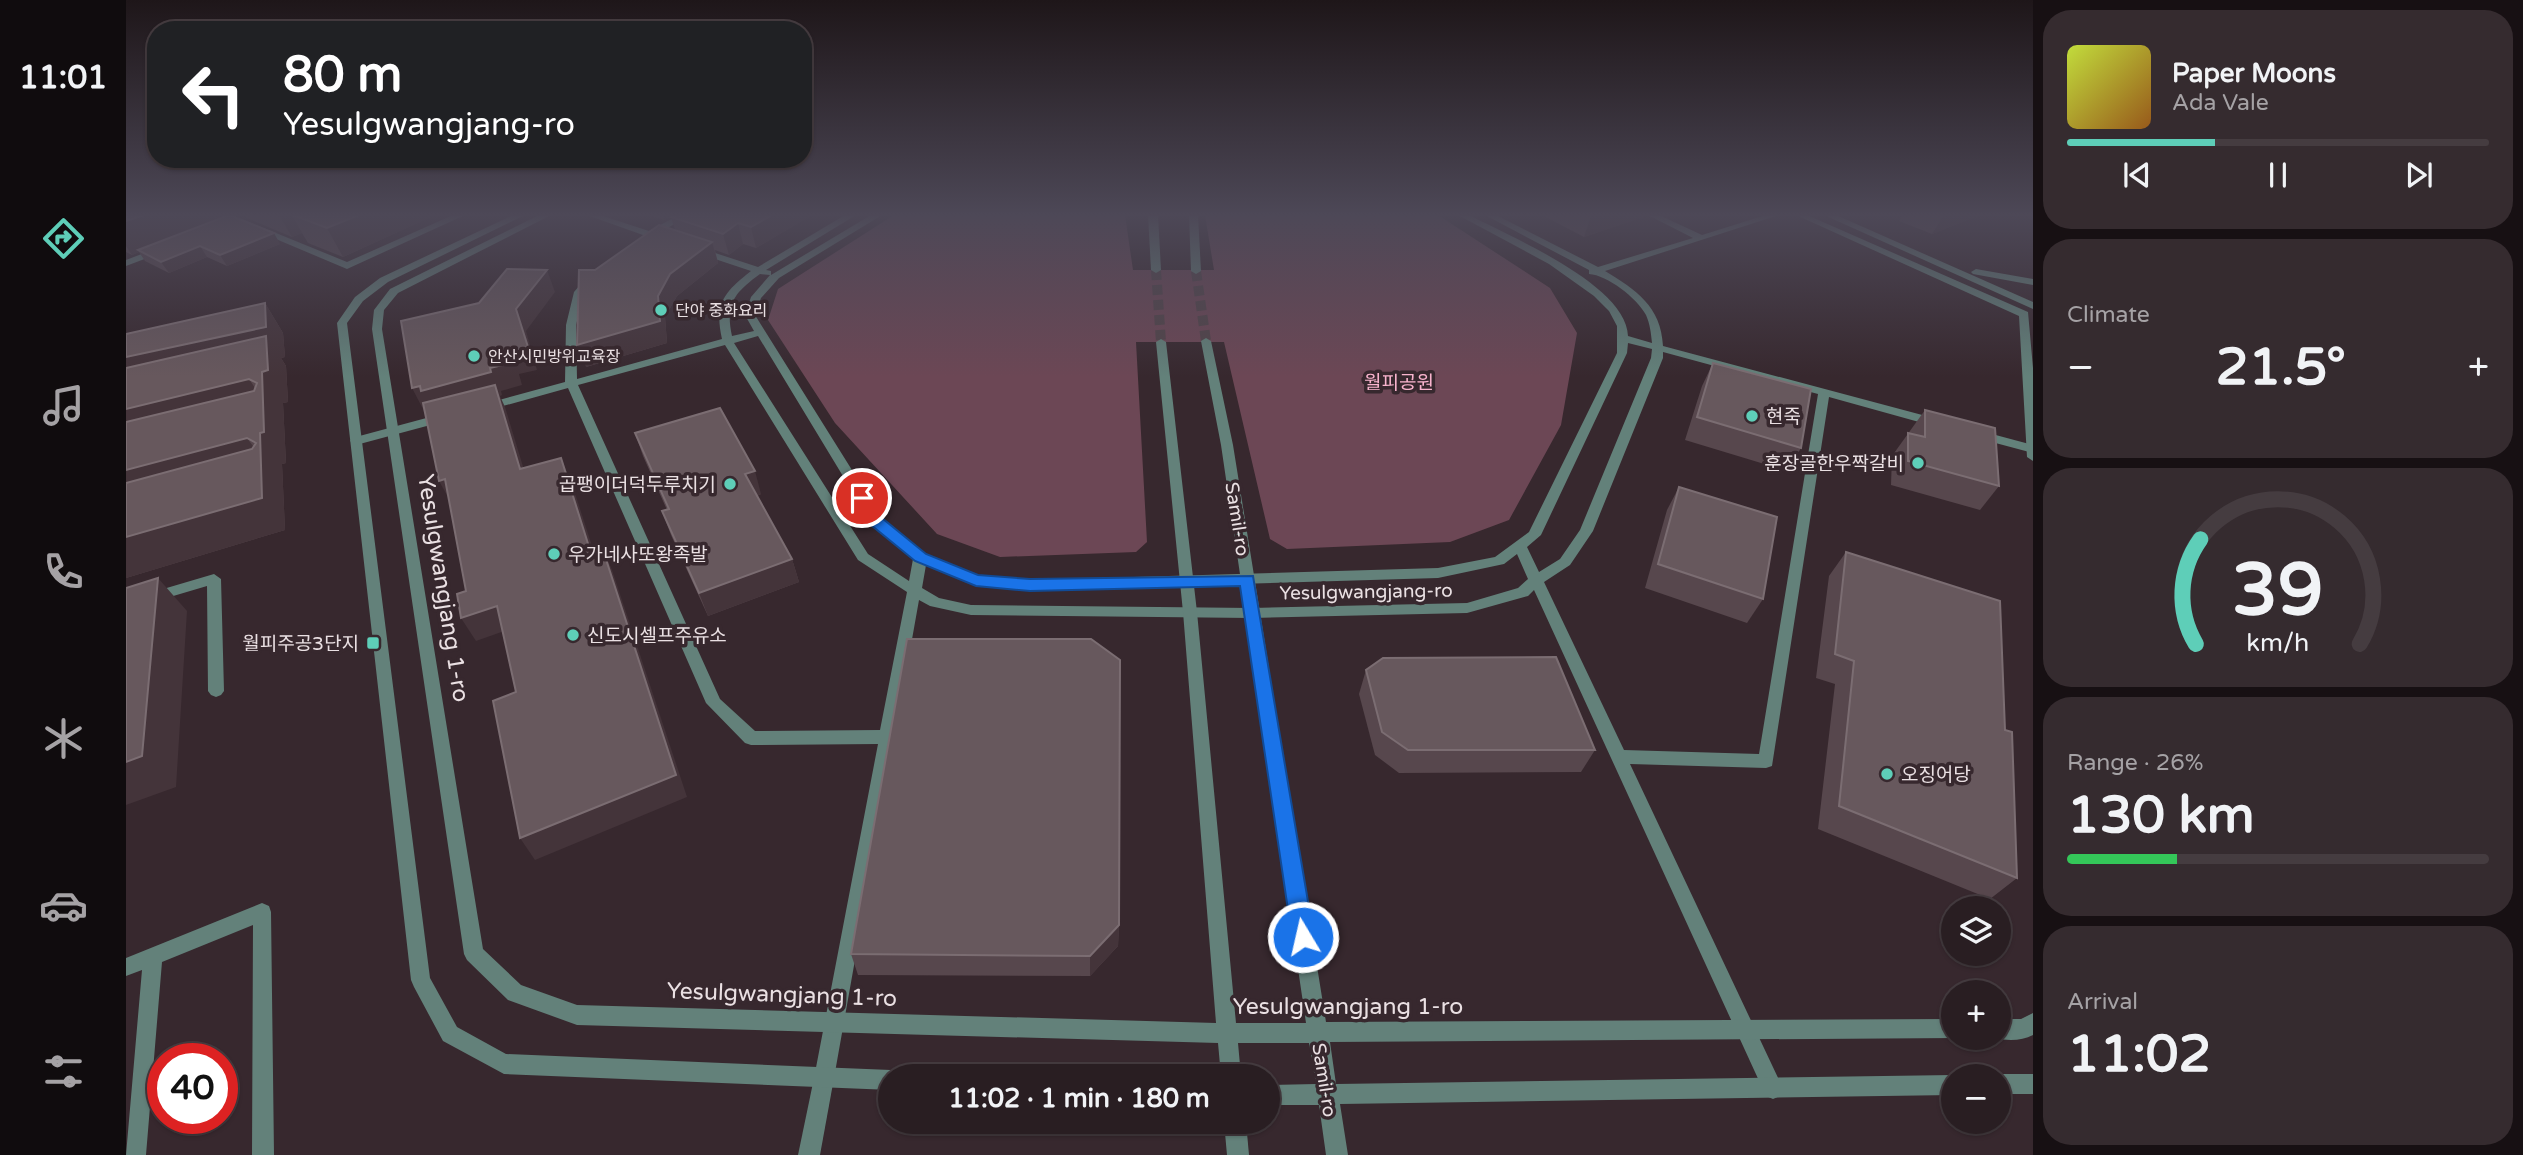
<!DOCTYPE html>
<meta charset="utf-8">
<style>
body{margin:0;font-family:"Varela Round","Noto Sans KR",sans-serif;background:#352b2f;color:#f1f3f6;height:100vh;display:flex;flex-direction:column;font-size:26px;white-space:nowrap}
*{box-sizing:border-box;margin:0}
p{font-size:23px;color:#a5a2a5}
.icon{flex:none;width:38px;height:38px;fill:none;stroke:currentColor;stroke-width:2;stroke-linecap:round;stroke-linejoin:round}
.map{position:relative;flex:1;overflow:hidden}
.details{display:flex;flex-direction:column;gap:10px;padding:10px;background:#171013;width:490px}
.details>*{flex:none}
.banner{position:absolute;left:21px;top:21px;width:665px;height:147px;border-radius:28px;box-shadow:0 2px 5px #0004,0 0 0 2px #453c40;background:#202124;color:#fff;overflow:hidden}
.fabs{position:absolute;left:1815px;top:896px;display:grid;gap:14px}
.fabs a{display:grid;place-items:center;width:70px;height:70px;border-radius:50%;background:#291e22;box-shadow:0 2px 5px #0004,0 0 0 2px #453c40;font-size:35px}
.speed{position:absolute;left:21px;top:1043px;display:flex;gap:14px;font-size:35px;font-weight:700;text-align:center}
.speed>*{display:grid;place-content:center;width:91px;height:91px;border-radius:50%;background:#291e22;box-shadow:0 2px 5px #0004,0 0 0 2px #453c40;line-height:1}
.speed .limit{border:10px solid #d22;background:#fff;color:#111}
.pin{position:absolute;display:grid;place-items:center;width:60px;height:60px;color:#fff;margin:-30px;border:4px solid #fff;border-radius:50%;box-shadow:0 2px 7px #0007}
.me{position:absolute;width:77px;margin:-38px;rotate:351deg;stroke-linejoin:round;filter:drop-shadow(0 0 5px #0008)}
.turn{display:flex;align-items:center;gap:24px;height:147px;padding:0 21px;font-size:32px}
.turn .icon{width:91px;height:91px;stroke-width:2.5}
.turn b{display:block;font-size:49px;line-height:60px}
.big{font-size:52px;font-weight:700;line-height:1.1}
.details .widget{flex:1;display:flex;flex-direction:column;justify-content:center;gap:10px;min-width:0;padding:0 24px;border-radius:28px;background:#352b2f}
.details .dial{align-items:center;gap:0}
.dial svg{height:182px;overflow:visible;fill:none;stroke:#453c40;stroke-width:7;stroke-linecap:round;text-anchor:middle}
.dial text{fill:#f1f3f6;stroke:none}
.song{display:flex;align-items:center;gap:21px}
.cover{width:84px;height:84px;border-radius:10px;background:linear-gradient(135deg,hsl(70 70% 55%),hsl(30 70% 35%))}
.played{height:7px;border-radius:4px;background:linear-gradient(90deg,#5eceb8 35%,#453c40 35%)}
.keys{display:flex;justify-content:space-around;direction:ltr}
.heat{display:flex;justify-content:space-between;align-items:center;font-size:38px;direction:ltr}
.charge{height:10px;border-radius:5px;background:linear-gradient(90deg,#34c759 26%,#453c40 0)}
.trip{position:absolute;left:752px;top:1064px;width:402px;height:70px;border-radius:35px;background:#291e22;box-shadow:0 2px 5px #0004,0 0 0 2px #453c40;font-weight:700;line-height:70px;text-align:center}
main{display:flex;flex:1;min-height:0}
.dock{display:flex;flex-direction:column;width:126px;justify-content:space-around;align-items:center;background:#100c0e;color:#a5a2a5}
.dock .icon{width:49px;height:49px}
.dock .on{color:#5eceb8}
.dock b{font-size:32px;color:#f1f3f6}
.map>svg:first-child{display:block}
.green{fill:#6c4755}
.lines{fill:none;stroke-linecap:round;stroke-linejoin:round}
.tertiary-tunnel{stroke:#524449;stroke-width:10;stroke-dasharray:10 5;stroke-linecap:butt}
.service{fill:#63817a;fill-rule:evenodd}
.minor{fill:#63817a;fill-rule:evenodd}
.tertiary{fill:#63817a;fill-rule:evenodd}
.wall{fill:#57474d}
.shaded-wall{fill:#44343a}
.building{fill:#67585d;stroke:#7b6d72;stroke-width:2}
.route{fill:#1a73e8;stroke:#114b97;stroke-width:2}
.poi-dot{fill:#5eceb8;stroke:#37282e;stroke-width:2.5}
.labels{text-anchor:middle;stroke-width:7;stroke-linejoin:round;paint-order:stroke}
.far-poi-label{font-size:16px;fill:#eae0e3;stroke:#37282e;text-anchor:start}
.park-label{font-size:19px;fill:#f9b4ce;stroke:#37282e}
.poi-label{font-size:19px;fill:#eae0e3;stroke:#37282e;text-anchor:start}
.street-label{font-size:19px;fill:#eae0e3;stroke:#37282e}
.near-street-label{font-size:23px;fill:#eae0e3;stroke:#37282e}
</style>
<main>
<nav class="dock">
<b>11:01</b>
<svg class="icon on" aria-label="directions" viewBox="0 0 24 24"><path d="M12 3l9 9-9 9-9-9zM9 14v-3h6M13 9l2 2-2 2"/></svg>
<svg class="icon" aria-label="music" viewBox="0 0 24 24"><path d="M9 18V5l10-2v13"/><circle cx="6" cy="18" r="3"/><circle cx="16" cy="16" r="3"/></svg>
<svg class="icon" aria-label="phone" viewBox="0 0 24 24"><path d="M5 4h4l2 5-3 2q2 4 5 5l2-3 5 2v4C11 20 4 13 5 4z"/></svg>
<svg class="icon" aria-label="climate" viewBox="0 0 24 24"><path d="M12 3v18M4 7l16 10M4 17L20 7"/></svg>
<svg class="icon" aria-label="car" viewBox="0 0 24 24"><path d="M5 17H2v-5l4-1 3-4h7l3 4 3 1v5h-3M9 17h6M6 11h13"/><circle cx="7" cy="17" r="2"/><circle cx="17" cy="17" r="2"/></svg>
<svg class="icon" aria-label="filters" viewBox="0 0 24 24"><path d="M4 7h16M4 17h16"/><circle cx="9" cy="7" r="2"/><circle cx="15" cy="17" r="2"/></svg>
</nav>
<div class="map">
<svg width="1907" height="1155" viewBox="0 0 1907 1155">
<rect width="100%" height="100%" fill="#37282e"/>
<path class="green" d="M 768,215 L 999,215 L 1007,270 L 1088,270 L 1079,215 L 1312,215 L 1424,288 L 1451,333 L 1435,425 L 1383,520 L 1324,542 L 1161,549 L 1144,539 L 1098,342 L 1010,342 L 1021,542 L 1010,552 L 874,557 L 811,534 L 709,423 L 642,320 L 652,289 Z"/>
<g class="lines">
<g class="tertiary-tunnel">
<path d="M 1030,270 L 1035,342"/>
<path d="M 1070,271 L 1080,341"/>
</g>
<g class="service">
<path d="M 93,215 L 106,215 L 221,262 L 327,215 L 339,215 L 221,269 Z"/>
<path d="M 34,247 L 39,250 L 37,252 L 0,266 L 0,260 Z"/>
<path d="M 88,574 L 95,579 L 98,691 L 95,695 L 90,697 L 85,695 L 82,691 L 81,586 L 0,610 L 0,600 Z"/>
<path d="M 136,903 L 143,906 L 145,912 L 148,1155 L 126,1155 L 127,925 L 36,962 L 20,1155 L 0,1155 L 16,970 L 0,976 L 0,958 Z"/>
<path d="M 698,1068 L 705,1071 L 708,1078 L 694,1155 L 672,1155 L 688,1078 L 691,1071 Z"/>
</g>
<g class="minor">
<path d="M 461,215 L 474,215 L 523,231 L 553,215 L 564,215 L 531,234 L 531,238 L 518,238 L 517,235 Z"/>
<path d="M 719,215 L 730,215 L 640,270 L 645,271 L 645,275 L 745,215 L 756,215 L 653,278 L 635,298 L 629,315 L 756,518 L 799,555 L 853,575 L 904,580 L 1312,568 L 1369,557 L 1403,532 L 1491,353 L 1491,326 L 1483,311 L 1468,296 L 1423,264 L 1332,215 L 1343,215 C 1383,236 1501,285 1502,336 L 1526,343 C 1525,333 1524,324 1520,315 C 1511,298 1481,275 1463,274 L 1463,270 L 1359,215 L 1370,215 L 1472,267 L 1567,238 L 1522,215 L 1533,215 L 1576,235 L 1640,215 L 1653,215 L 1479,271 C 1510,290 1535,306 1537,346 L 1815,420 L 1817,423 L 1811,427 L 1703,397 L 1646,766 L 1640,768 L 1504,764 L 1654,1082 L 1657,1089 L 1654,1096 L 1647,1099 L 1640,1096 L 1408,590 L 1402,596 L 1341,613 L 1126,618 L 845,615 L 804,606 L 793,600 L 708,1078 L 705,1085 L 698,1088 L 691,1085 L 688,1078 L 752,744 L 625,745 L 619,743 L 580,703 L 442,388 L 359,411 L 353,407 L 355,405 L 439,382 L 440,325 L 448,292 L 460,278 L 469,280 L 458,293 L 450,325 L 451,379 L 596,339 C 588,304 598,292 625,271 L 571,253 L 571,249 L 577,249 L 632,267 ZM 634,274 L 644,275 L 625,297 L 619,315 L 628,331 L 606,336 C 599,304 608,293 634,274 ZM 632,336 L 746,524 L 787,559 L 783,581 L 742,554 L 608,343 ZM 1502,343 L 1526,349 L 1525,358 L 1454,530 L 1434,559 L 1413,572 L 1401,547 L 1415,535 L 1501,353 ZM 599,345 L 732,560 L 781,592 L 754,730 L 629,731 L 594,699 L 452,385 ZM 1537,352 L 1692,394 L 1633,754 L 1498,750 L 1418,582 L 1444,565 L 1467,531 L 1537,358 ZM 1391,554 L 1402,579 L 1392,588 L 1341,603 L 1126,608 L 845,605 L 813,598 L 796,588 L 800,565 L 851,585 L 904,590 L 1312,578 L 1378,564 Z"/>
<path d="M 319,413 L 325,417 L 323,420 L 230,445 L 224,441 L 226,438 Z"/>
<path d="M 1851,430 L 1907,445 L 1907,453 L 1847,437 L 1845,434 Z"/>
</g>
<g class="tertiary">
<path d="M 387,215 L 399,215 L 262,282 L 237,301 L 221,323 L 304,978 L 331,1027 L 380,1054 L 765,1070 L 772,1073 L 774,1076 L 765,1076 L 765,1090 L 378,1074 L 317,1041 L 288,987 L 285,980 L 211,323 L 229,297 L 254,278 Z"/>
<path d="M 413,215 L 425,215 L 272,293 L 258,310 L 256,329 L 357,949 L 395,985 L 451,1005 L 1090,1023 L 1057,612 L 1030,342 L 1035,339 L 1040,342 L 1071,612 L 1110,1023 L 1180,1023 L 1095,445 L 1075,341 L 1080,338 L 1085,341 L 1107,445 L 1200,1022 L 1827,1019 L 1827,1038 L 1830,1038 L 1204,1042 L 1210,1084 L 1827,1075 L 1831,1076 L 1827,1076 L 1827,1095 L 1214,1104 L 1222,1155 L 1200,1155 L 1193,1105 L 1143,1105 L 1143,1085 L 1190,1084 L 1183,1043 L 1112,1043 L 1115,1076 L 1095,1076 L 1092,1043 L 451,1025 L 382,1000 L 341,960 L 338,954 L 246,329 L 248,310 L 264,289 Z"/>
<path d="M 1022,215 L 1032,215 L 1035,270 L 1030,273 L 1025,270 Z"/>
<path d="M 1063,215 L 1072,215 L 1075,271 L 1070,274 L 1065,271 Z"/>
<path d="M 1670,215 L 1681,215 L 1902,312 L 1907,368 L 1907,461 L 1901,457 L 1893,316 Z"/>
<path d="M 1698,215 L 1710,215 L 1907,302 L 1907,309 Z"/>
<path d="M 1850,269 L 1907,279 L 1907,285 L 1847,274 L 1845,272 Z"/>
<path d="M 1907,1013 L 1907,1035 C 1896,1041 1881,1041 1869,1038 L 1872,1038 L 1872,1019 L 1895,1019 Z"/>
<path d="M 1872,1074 L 1907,1074 L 1907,1094 L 1872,1094 L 1872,1076 L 1866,1076 Z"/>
<path d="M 1098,1122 L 1120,1122 L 1123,1155 L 1101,1155 Z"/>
</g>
</g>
<g class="wall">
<path d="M 0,215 L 93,215 L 95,218 L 154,244 L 101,266 L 81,257 L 43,273 L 19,261 L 13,252 L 6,255 L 0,252 Z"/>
<path d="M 119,215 L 309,215 L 217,257 L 182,243 L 176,233 L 166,237 L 121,218 Z"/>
<path d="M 523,215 L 548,215 L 538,220 Z"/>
<path d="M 686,215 L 630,248 L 617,244 L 603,255 L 589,250 L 592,263 L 551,296 L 539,317 L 541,343 L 460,367 L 469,270 L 549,230 L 545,217 Z"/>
<path d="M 1416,215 L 1521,215 L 1520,216 L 1458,237 Z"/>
<path d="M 1776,215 L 1854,215 L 1806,234 L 1773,221 Z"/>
<path d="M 139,303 L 157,333 L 159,357 L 155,358 L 160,366 L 162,402 L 157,403 L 160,463 L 156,464 L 159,530 L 0,578 Z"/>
<path d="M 1587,363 L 1675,448 L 1661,471 L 1559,440 L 1576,386 Z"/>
<path d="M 1799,410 L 1873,486 L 1854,510 L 1765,485 L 1766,456 Z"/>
<path d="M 509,433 L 635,494 L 631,496 L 666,559 L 673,582 L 582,616 L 545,535 L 536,511 L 541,510 L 517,456 Z"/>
<path d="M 1553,487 L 1637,599 L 1621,623 L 1519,588 L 1541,510 Z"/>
<path d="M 1720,552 L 1879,730 L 1891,878 L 1864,899 L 1692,829 L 1709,684 L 1690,678 L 1703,576 Z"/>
<path d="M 1240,670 L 1469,750 L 1455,772 L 1273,773 L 1249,755 L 1233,694 Z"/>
<path d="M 993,925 L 992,946 L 964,976 L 732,975 L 725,954 Z"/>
</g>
<g class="shaded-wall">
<path d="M 18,215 L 93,215 L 96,219 L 12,250 L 13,252 L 6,255 L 0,246 L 0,221 Z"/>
<path d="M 153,215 L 166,215 L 176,233 L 166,237 Z"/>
<path d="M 233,215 L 309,215 L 217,257 L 201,228 Z"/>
<path d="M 537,215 L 548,215 L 538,220 Z"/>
<path d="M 646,215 L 686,215 L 630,248 L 625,227 Z"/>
<path d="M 1469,215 L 1521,215 L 1520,216 L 1458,237 L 1465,216 Z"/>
<path d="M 1818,215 L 1854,215 L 1806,234 Z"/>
<path d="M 612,223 L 617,244 L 603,255 L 597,234 Z"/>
<path d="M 148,233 L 154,244 L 101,266 L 94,255 Z"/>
<path d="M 586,242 L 592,263 L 551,296 L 539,317 L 541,343 L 460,367 L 451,345 L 532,296 L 544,274 Z"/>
<path d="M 74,246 L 81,257 L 43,273 L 35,262 Z"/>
<path d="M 421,270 L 429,292 L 400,331 L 411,370 L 393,374 L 396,385 L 375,391 L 376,395 L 374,396 L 379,407 L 405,493 L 298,411 L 286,388 L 383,352 L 390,309 Z"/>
<path d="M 139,303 L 157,333 L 159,357 L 155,358 L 160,366 L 162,402 L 157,403 L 160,463 L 156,464 L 159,530 L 0,578 L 0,470 L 121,438 L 135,457 L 134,433 L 0,447 L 0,409 L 123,379 L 137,400 L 136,372 L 0,393 L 0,357 Z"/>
<path d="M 435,458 L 445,481 L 475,574 L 464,550 Z"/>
<path d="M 629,471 L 635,494 L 626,498 L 619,474 Z"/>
<path d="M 319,479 L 326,504 L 313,481 Z"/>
<path d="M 476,547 L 486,570 L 561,797 L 409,860 L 394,838 Z"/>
<path d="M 666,559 L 673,582 L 582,616 L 573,593 Z"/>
<path d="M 32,578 L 61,611 L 50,787 L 0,805 L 0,762 Z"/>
<path d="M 371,606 L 384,629 L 350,641 L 335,618 Z"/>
<path d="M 993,925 L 992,946 L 964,976 L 964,956 Z"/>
</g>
<g class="building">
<path d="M 0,215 L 18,215 L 0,221 Z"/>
<path d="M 103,215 L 148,233 L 94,255 L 74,246 L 35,262 L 12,250 Z"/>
<path d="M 167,215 L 233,215 L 201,228 Z"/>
<path d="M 548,215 L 646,215 L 625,227 L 612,223 L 597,234 L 545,217 Z"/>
<path d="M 533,225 L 586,242 L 544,274 L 532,296 L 534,321 L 451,345 L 453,270 L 469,270 Z"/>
<path d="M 381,269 L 421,270 L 390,309 L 402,347 L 383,352 L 385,363 L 364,368 L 365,372 L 295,391 L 294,386 L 286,388 L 275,321 L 353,303 Z"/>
<path d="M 139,303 L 140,327 L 0,357 L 0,334 Z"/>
<path d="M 140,336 L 142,370 L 136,372 L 138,432 L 134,433 L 136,498 L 0,537 L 0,483 L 126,449 L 130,443 L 121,438 L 0,470 L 0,422 L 128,391 L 131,383 L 123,379 L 0,409 L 0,368 Z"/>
<path d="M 1587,363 L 1685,389 L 1675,448 L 1571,417 Z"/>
<path d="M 369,385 L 394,469 L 435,458 L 464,550 L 476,547 L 550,775 L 394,838 L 367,701 L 390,692 L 371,606 L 335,618 L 331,594 L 340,591 L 319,479 L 313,481 L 297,403 Z"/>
<path d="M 594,408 L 629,471 L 619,474 L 666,559 L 573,593 L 536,511 L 543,509 L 509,433 Z"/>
<path d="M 1799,410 L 1869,428 L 1873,486 L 1782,461 L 1782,433 L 1799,437 Z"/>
<path d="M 1553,487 L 1651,517 L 1637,599 L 1532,564 Z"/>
<path d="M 1720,552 L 1874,601 L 1879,730 L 1886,732 L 1891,878 L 1713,806 L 1728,661 L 1709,654 Z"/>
<path d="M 32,578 L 16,756 L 0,762 L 0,588 Z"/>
<path d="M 781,639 L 965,639 L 994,660 L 993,925 L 964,956 L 725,954 Z"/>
<path d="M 1430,657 L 1469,750 L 1282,750 L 1256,732 L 1240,670 L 1257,658 Z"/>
</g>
<linearGradient id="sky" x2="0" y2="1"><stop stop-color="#1e1619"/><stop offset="0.57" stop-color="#4d4857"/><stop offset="1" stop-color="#4d4857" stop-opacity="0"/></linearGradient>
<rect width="1907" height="377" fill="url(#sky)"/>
<path class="route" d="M 736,493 L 741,494 L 756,518 L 800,554 L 852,575 L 904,579 L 1127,576 L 1188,937 L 1185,944 L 1177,947 L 1169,944 L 1166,937 L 1114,586 L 904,591 L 850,586 L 789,561 L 745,525 L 729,498 Z"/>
<g class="poi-dot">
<circle cx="535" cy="310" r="7"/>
<circle cx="348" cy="356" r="7"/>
<circle cx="1626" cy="416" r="7"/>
<circle cx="1792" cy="463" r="7"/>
<circle cx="604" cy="484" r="7"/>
<circle cx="428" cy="554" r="7"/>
<circle cx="447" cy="635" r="7"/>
<rect x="240" y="636" width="14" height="14" rx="3.5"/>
<circle cx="1761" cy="774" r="7"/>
</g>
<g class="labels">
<g class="far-poi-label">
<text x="549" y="316">단야 중화요리</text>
<text x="362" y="362">안산시민방위교육장</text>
</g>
<g class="park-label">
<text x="1273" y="389">월피공원</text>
</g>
<g class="poi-label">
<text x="1640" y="423">현죽</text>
<text x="1778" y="470" text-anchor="end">훈장골한우짝갈비</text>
<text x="590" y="491" text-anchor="end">곱팽이더덕두루치기</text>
<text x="442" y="561">우가네사또왕족발</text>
<text x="461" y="642">신도시셀프주유소</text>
<text x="233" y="650" text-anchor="end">월피주공3단지</text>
<text x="1775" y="781">오징어당</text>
</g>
<g class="street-label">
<text transform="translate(1112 519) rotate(81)" y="7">Samil-ro</text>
<text transform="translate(1240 591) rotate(-1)" y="7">Yesulgwangjang-ro</text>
<text transform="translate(1199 1080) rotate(81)" y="7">Samil-ro</text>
</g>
<g class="near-street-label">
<text transform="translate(318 588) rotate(81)" y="8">Yesulgwangjang 1-ro</text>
<text transform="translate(656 994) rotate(2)" y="8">Yesulgwangjang 1-ro</text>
<text x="1222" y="1014">Yesulgwangjang 1-ro</text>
</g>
</g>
</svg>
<div class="fabs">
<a><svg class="icon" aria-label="layers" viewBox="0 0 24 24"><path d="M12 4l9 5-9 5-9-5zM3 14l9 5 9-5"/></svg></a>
<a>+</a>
<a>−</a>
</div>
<div class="speed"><div class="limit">40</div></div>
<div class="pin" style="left:736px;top:498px;background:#d93025"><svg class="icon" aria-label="arrive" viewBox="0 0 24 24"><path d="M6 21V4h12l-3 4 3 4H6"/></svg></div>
<svg class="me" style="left:1177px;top:937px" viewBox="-20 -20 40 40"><circle r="17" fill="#1a73e8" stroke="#fff" stroke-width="3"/><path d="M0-11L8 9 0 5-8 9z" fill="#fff"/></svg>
<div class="trip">11:02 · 1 min · 180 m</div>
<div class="banner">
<div class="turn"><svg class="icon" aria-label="left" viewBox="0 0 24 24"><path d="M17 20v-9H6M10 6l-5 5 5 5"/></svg><div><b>80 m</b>Yesulgwangjang-ro</div></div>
</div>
</div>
<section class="details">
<div class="widget">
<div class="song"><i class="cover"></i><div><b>Paper Moons</b><p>Ada Vale</p></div></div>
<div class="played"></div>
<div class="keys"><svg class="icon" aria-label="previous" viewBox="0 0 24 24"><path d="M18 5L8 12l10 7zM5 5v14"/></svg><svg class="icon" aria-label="pause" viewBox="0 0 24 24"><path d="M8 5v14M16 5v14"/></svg><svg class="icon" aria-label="next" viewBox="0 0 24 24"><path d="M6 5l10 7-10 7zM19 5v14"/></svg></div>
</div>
<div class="widget"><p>Climate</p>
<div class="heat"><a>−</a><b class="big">21.5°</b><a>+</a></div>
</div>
<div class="widget dial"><svg viewBox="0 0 100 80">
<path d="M14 69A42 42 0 1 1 86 69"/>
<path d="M14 69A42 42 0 0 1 16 23" stroke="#5eceb8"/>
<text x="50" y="56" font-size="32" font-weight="700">39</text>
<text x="50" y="72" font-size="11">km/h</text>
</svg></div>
<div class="widget"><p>Range · 26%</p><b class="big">130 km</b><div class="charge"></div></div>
<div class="widget"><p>Arrival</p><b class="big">11:02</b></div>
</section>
</main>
